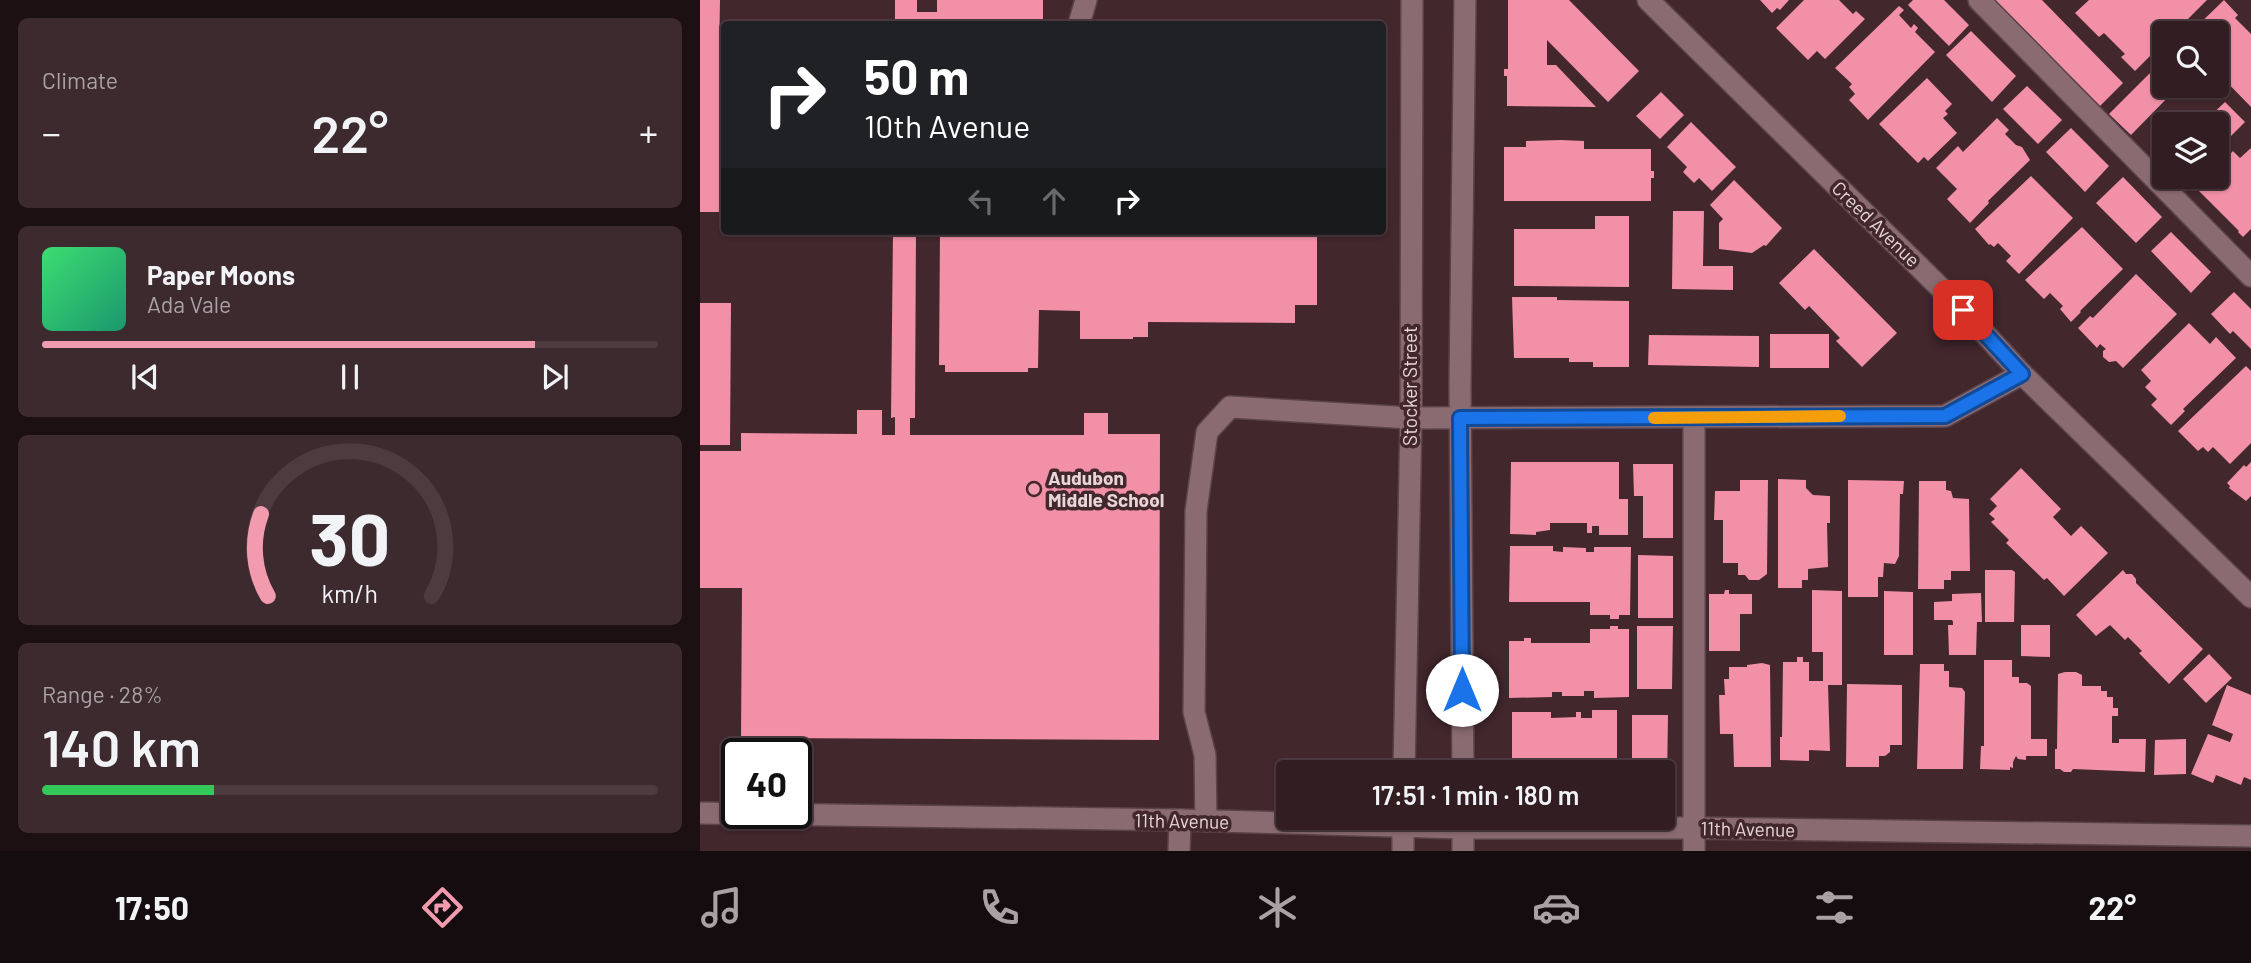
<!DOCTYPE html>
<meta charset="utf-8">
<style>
body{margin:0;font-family:Barlow,sans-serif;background:#3d2a2f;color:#f1f3f6;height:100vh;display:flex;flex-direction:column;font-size:26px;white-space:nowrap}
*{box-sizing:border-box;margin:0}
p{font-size:23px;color:#a8a2a5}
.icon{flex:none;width:38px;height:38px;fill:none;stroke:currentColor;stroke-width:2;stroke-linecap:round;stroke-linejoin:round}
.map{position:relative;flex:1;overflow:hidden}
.panel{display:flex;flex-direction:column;gap:18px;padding:18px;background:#1c1013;width:700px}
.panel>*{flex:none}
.guide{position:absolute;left:21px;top:21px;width:665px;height:214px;border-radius:7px;box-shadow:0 2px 5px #0004,0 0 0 2px #4d3b40;background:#202124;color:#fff;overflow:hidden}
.fabs{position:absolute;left:1452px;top:21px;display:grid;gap:14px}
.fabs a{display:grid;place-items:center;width:77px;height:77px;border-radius:7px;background:#321d22;box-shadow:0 2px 5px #0004,0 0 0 2px #4d3b40;font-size:35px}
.speed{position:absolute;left:21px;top:738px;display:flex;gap:14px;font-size:35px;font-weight:700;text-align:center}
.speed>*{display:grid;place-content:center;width:91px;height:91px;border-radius:50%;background:#321d22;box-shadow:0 2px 5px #0004,0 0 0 2px #4d3b40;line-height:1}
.speed .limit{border:4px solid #111;border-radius:10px;background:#fff;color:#111}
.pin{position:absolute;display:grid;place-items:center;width:60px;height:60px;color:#fff;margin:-30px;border-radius:14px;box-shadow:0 4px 10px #0006}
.me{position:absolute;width:77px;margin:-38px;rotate:0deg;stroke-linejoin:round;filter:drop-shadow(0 0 5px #0008)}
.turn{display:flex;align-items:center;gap:24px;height:147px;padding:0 28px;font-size:32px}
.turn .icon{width:91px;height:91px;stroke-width:2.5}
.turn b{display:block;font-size:49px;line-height:60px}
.lanes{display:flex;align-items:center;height:66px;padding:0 28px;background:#0003;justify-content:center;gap:35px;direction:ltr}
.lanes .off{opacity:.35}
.big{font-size:52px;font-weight:600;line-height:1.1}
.panel .widget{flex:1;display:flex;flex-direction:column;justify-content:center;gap:10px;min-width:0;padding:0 24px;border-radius:10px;background:#3d2a2f}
.panel .dial{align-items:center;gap:0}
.dial svg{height:182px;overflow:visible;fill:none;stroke:#4d3b40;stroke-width:7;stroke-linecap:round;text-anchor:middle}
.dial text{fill:#f1f3f6;stroke:none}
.song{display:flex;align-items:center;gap:21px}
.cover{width:84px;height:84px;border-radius:10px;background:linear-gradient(135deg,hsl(140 70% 55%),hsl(160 70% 35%))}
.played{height:7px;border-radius:4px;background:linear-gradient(90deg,#f29aae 80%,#4d3b40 80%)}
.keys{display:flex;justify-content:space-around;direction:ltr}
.heat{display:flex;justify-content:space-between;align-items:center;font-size:38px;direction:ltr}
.charge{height:10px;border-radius:5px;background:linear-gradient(90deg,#34c759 28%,#4d3b40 0)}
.trip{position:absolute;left:576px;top:760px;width:399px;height:70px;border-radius:7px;background:#321d22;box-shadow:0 2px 5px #0004,0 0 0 2px #4d3b40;font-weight:600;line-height:70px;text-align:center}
.menu{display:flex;height:112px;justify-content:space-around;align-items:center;background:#140c0e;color:#a8a2a5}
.menu .icon{width:49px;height:49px}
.menu .active{color:#f29aae}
.menu b{font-size:32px;color:#f1f3f6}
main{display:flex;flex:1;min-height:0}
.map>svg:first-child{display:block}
.building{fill:#f190a7}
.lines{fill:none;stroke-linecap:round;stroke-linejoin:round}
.minor-casing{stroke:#5a4349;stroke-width:24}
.minor{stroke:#8b6b72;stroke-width:21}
.route-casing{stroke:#114b97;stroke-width:18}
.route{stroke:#1a73e8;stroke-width:12}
.slow{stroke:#f59e0b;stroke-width:12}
.poi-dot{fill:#f29aae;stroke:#42272d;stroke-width:2.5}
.labels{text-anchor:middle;stroke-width:7;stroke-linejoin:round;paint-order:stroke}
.street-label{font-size:19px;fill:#e8d6d9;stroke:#42272d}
.poi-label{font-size:19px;font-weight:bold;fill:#e8d6d9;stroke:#42272d;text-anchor:start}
</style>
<main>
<section class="panel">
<div class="widget"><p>Climate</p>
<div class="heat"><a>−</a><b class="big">22°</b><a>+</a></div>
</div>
<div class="widget">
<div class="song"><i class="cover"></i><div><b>Paper Moons</b><p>Ada Vale</p></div></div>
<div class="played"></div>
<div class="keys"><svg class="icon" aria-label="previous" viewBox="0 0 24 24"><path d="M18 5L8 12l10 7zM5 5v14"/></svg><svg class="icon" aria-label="pause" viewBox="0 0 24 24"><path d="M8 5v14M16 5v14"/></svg><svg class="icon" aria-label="next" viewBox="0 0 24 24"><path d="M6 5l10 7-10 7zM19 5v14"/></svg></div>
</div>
<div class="widget dial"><svg viewBox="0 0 100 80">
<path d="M14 69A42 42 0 1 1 86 69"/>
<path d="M14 69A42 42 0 0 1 11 33" stroke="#f29aae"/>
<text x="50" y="56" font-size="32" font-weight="700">30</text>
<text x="50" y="72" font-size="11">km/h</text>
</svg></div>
<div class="widget"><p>Range · 28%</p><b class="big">140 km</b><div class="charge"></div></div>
</section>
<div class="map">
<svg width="1551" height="851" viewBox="0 0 1551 851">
<rect width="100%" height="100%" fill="#42272d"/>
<g class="building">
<path d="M 0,0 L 20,0 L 19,58 L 24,58 L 24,212 L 0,212 Z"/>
<path d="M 195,0 L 217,0 L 217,12 L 237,12 L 237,0 L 343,0 L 343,24 L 195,24 Z"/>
<path d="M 808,0 L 869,0 L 939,71 L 908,102 L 847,40 L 847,65 L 856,65 L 896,107 L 807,106 L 807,76 L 804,76 L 804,69 L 808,69 Z"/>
<path d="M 1060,0 L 1089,0 L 1080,10 L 1077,8 L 1072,13 Z"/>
<path d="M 1104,0 L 1139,0 L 1153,14 L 1156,11 L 1165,19 L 1125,59 L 1117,51 L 1108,60 L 1076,28 Z"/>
<path d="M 1213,0 L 1244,0 L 1269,25 L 1249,46 L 1208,5 Z"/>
<path d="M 1295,0 L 1342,0 L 1423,83 L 1400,106 Z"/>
<path d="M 1389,0 L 1507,0 L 1480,27 L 1475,22 L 1459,38 L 1464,42 L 1435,71 L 1421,57 L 1425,54 L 1404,33 L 1399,37 L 1375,13 Z"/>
<path d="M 1524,0 L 1538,15 L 1535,18 L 1551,34 L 1551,107 L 1517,72 L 1517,33 L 1490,33 Z"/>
<path d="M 1199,6 L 1204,10 L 1199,15 L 1211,28 L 1214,24 L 1218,28 L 1215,32 L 1235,52 L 1168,120 L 1149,100 L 1155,94 L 1149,87 L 1152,84 L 1135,68 Z"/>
<path d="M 1271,31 L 1316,76 L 1292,102 L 1246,55 Z"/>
<path d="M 1465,58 L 1465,86 L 1479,86 L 1431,135 L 1409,114 Z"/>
<path d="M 1227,78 L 1252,104 L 1245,111 L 1248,114 L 1243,118 L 1257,133 L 1228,161 L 1224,157 L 1218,163 L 1179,124 Z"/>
<path d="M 1327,86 L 1362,120 L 1338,144 L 1303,109 Z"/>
<path d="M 961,92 L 984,115 L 960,139 L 936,116 Z"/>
<path d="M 1525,102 L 1545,122 L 1517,150 L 1517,124 L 1502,124 Z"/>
<path d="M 1297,118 L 1309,130 L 1305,134 L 1316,145 L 1322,147 L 1330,160 L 1288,201 L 1289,203 L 1270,223 L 1247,199 L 1257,189 L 1236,168 L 1258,146 L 1263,152 Z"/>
<path d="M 991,122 L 1036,167 L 1012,191 L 999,178 L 994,183 L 983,172 L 987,167 L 967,147 Z"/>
<path d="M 1371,128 L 1409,166 L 1385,192 L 1346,152 Z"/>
<path d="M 861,140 L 884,141 L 884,149 L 951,149 L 951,171 L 954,171 L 954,178 L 951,178 L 951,201 L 804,201 L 804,147 L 826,147 L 826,141 Z"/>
<path d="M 1551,148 L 1551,229 L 1543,237 L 1538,232 L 1539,231 L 1497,189 L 1508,177 L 1517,177 L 1517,168 L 1533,151 L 1540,158 Z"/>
<path d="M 1331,176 L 1373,218 L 1319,274 L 1306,261 L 1311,256 L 1298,243 L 1294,247 L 1290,244 L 1289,245 L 1275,229 Z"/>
<path d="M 1423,177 L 1462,217 L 1436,243 L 1396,203 Z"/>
<path d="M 1471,177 L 1490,177 L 1481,186 Z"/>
<path d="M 1034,180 L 1082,228 L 1066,246 L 1064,245 L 1052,253 L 1019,249 L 1019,223 L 1023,219 L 1010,205 Z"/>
<path d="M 973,211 L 1004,211 L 1003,266 L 1033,266 L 1033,290 L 972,289 Z"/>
<path d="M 895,216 L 929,216 L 929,287 L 814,286 L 814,229 L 895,229 Z"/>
<path d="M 1382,227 L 1423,269 L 1380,311 L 1381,312 L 1371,322 L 1360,309 L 1363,306 L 1350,293 L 1344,299 L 1325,280 Z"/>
<path d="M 193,231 L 216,231 L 215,418 L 210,418 L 210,435 L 384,435 L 384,413 L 408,413 L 408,434 L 460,434 L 459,740 L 41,738 L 42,588 L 0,588 L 0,451 L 41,451 L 41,433 L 157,434 L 157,410 L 182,410 L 182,435 L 195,435 L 195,417 L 191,418 Z"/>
<path d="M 240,231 L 617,231 L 617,305 L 595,305 L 595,323 L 448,322 L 448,337 L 433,337 L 433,339 L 380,339 L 380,311 L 339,310 L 338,368 L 328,368 L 328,372 L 245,372 L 245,365 L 239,365 Z"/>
<path d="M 1471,232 L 1511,272 L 1491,293 L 1451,251 Z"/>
<path d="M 1114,249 L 1197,333 L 1162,367 L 1136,341 L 1140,338 L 1109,306 L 1105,310 L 1079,283 Z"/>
<path d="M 1436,274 L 1477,314 L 1423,368 L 1416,361 L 1409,362 L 1403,357 L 1403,351 L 1406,349 L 1400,344 L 1397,348 L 1378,328 L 1390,316 L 1393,318 Z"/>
<path d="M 1534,292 L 1551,309 L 1551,349 L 1533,331 L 1530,334 L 1511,314 Z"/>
<path d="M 812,297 L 857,297 L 857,300 L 929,301 L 929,367 L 893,367 L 893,362 L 869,362 L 869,358 L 814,358 Z"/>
<path d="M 0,303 L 31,303 L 30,445 L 0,445 Z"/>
<path d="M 1489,323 L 1510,344 L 1516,337 L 1536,358 L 1483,409 L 1485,411 L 1471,425 L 1451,405 L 1457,399 L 1445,387 L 1451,381 L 1441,370 Z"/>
<rect x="1070" y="334" width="59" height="34"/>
<path d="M 949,335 L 1059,336 L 1059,367 L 948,365 Z"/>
<path d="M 1546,366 L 1551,371 L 1551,443 L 1530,464 L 1513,447 L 1508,452 L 1503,447 L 1498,451 L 1478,431 Z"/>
<path d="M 811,462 L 919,462 L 919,499 L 928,499 L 928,535 L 899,535 L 899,526 L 892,526 L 892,533 L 887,533 L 887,523 L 850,523 L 850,530 L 836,532 L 836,535 L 810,534 Z"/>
<path d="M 1551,462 L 1551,496 L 1546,501 L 1529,488 L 1530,486 L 1527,483 L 1544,465 L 1546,467 Z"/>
<path d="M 933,464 L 973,464 L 973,538 L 943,538 L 943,496 L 934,496 Z"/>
<path d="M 1321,468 L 1361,509 L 1353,517 L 1371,536 L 1381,526 L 1408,553 L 1364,596 L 1347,578 L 1344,580 L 1306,543 L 1309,540 L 1291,522 L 1295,519 L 1289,514 L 1297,506 L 1290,499 Z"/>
<path d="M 1078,479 L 1106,480 L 1106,488 L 1113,495 L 1130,496 L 1130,523 L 1127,523 L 1128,567 L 1108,569 L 1108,580 L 1102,580 L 1102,588 L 1078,588 Z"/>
<path d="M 1040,480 L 1068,480 L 1067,574 L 1059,580 L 1049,580 L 1045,575 L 1038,575 L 1038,563 L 1023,563 L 1023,520 L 1014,520 L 1015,491 L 1040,491 Z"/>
<path d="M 1148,480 L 1204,481 L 1203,494 L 1200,494 L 1199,556 L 1195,564 L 1184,563 L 1183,577 L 1178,577 L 1178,597 L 1148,597 Z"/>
<path d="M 1219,481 L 1246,481 L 1246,490 L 1251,491 L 1253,498 L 1269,499 L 1270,571 L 1251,571 L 1251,580 L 1244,580 L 1244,589 L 1218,589 Z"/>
<path d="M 810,546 L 853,546 L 853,551 L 863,552 L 863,547 L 886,548 L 886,552 L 894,552 L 894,547 L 931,547 L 930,615 L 919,615 L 919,619 L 910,619 L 910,615 L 890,615 L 890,602 L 809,602 Z"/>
<path d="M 938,555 L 973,556 L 973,618 L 938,618 Z"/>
<path d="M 1285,570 L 1312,570 L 1315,572 L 1314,622 L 1285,622 Z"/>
<path d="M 1423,570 L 1426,574 L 1432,574 L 1436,579 L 1436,583 L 1503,649 L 1469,684 L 1439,653 L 1442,651 L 1428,637 L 1425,640 L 1410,625 L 1396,636 L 1376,615 Z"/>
<path d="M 1025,590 L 1029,590 L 1029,594 L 1052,594 L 1052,614 L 1040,614 L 1040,651 L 1009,651 L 1009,594 L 1024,594 Z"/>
<path d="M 1112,590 L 1142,591 L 1142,685 L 1128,685 L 1130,751 L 1109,750 L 1109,761 L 1080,760 L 1080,737 L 1082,737 L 1083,662 L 1097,662 L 1097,657 L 1103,657 L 1103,662 L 1109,662 L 1109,681 L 1123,681 L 1123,652 L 1112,652 Z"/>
<path d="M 1184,591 L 1213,592 L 1213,655 L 1184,655 Z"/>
<path d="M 1281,593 L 1282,622 L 1277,622 L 1276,655 L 1249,655 L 1248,625 L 1253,625 L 1253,622 L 1252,620 L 1234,620 L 1234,602 L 1252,601 L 1252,594 Z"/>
<path d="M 1321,625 L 1350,625 L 1350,657 L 1321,656 Z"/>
<path d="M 910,626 L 918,626 L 918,629 L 929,629 L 929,697 L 894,698 L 894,691 L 884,691 L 884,696 L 862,696 L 862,692 L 852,692 L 852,697 L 809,698 L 809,641 L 824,641 L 824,638 L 831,638 L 831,643 L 890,643 L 890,629 L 910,629 Z"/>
<path d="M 937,626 L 973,626 L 972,689 L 937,689 Z"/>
<path d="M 1509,654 L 1532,678 L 1506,703 L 1483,679 Z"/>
<path d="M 1284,660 L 1312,660 L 1312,677 L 1319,677 L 1319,683 L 1327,683 L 1331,686 L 1331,739 L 1347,739 L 1347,756 L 1326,756 L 1326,760 L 1318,759 L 1316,756 L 1313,762 L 1313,768 L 1310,767 L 1310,770 L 1280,769 L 1281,746 L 1284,746 Z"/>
<path d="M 1062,663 L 1070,665 L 1071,767 L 1034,767 L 1033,734 L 1020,734 L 1019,695 L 1025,695 L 1024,679 L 1029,679 L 1029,667 L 1047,667 L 1047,665 Z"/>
<path d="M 1220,664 L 1244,664 L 1244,671 L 1249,671 L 1249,687 L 1262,688 L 1265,692 L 1263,769 L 1217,769 Z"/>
<path d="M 1365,672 L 1376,672 L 1382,675 L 1382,686 L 1401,686 L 1401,691 L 1407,691 L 1407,697 L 1413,697 L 1413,708 L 1418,708 L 1418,716 L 1412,716 L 1412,743 L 1419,743 L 1419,739 L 1446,739 L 1445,772 L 1373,769 L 1371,772 L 1364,772 L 1360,769 L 1355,769 L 1355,749 L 1357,749 L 1358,674 Z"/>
<path d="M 1147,684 L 1202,685 L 1202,745 L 1190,745 L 1190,752 L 1185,756 L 1179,756 L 1179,767 L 1146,767 Z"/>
<path d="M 1527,685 L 1551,695 L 1551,780 L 1544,777 L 1541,785 L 1516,775 L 1513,783 L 1491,774 L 1508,734 L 1530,742 L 1533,734 L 1512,725 Z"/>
<path d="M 892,710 L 917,710 L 917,772 L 883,772 L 883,767 L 812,768 L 812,712 L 851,712 L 851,718 L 876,717 L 876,712 L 881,712 L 881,718 L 892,718 Z"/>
<path d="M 932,715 L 968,715 L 967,782 L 962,782 L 962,772 L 922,772 L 922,762 L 932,762 Z"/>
<path d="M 1486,739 L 1486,774 L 1454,775 L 1455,740 Z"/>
</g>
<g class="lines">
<defs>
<g id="minor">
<path d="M 948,0 L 1263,310 L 1322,374 L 1551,597"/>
<path d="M 1279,0 L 1551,276"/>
<path d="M 379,24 L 386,0"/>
<path d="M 994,418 L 994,851"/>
<path d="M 704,772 L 711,418 L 712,0"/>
<path d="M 763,772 L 760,384 L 765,0"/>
<path d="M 0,813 L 480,820 L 763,828 L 994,828 L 1551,836"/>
<path d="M 506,821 L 505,755 L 494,712 L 496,511 L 507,432 L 530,407 L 711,418 L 1245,416 L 1322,374"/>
<path d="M 479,851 L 480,820"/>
<path d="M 703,851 L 703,817"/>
<path d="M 763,851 L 763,817"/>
</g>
</defs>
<use href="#minor" class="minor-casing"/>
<use href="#minor" class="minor"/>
</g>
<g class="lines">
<defs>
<path id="route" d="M 762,690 L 760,418 L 1245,416 L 1322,374 L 1263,310"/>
</defs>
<use href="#route" class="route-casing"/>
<use href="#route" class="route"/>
<path class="slow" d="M 954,418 L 1140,416"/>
</g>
<circle class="poi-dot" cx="334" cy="489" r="7"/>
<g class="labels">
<g class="street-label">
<text transform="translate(1176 224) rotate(44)" y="7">Creed Avenue</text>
<text transform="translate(710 386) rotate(-90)" y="7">Stocker Street</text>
<text transform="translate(482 821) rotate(1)" y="7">11th Avenue</text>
<text transform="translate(1048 829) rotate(1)" y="7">11th Avenue</text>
</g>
<g class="poi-label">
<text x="348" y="485">Audubon<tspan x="348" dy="22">Middle School</tspan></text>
</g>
</g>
</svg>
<div class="fabs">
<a><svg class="icon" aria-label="search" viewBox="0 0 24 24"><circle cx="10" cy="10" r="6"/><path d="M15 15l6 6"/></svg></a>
<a><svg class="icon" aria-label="layers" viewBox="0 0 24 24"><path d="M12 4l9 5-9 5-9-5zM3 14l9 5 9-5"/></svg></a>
</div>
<div class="speed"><div class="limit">40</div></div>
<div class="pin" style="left:1263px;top:310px;background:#d93025"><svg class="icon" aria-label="arrive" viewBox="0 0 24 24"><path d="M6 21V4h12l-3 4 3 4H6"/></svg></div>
<svg class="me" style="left:762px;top:690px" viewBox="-20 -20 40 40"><circle r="19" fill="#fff"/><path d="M0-13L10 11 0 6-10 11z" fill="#1a73e8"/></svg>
<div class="trip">17:51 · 1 min · 180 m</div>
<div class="guide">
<div class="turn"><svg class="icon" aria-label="right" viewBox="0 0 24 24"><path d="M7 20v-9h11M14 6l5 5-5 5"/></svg><div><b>50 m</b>10th Avenue</div></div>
<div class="lanes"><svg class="icon off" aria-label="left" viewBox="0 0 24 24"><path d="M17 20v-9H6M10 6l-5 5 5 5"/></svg><svg class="icon off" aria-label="ahead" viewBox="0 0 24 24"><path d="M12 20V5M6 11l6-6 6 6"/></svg><svg class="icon" aria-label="right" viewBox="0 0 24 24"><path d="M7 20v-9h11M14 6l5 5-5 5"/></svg></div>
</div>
</div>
</main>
<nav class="menu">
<b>17:50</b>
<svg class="icon active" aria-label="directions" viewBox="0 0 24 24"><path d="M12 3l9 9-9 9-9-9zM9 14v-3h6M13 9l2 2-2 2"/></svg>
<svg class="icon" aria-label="music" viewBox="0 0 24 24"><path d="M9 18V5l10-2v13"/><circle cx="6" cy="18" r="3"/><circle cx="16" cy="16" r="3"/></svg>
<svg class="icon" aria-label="phone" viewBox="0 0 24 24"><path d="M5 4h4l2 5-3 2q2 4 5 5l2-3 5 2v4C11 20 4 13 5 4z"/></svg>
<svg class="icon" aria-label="climate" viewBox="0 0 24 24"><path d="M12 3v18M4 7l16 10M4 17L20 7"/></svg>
<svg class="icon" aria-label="car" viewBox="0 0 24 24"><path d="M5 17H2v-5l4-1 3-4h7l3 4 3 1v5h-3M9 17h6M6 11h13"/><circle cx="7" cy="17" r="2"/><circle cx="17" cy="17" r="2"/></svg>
<svg class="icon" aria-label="filters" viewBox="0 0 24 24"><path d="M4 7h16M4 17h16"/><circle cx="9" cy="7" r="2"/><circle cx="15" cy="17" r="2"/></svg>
<b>22°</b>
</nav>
